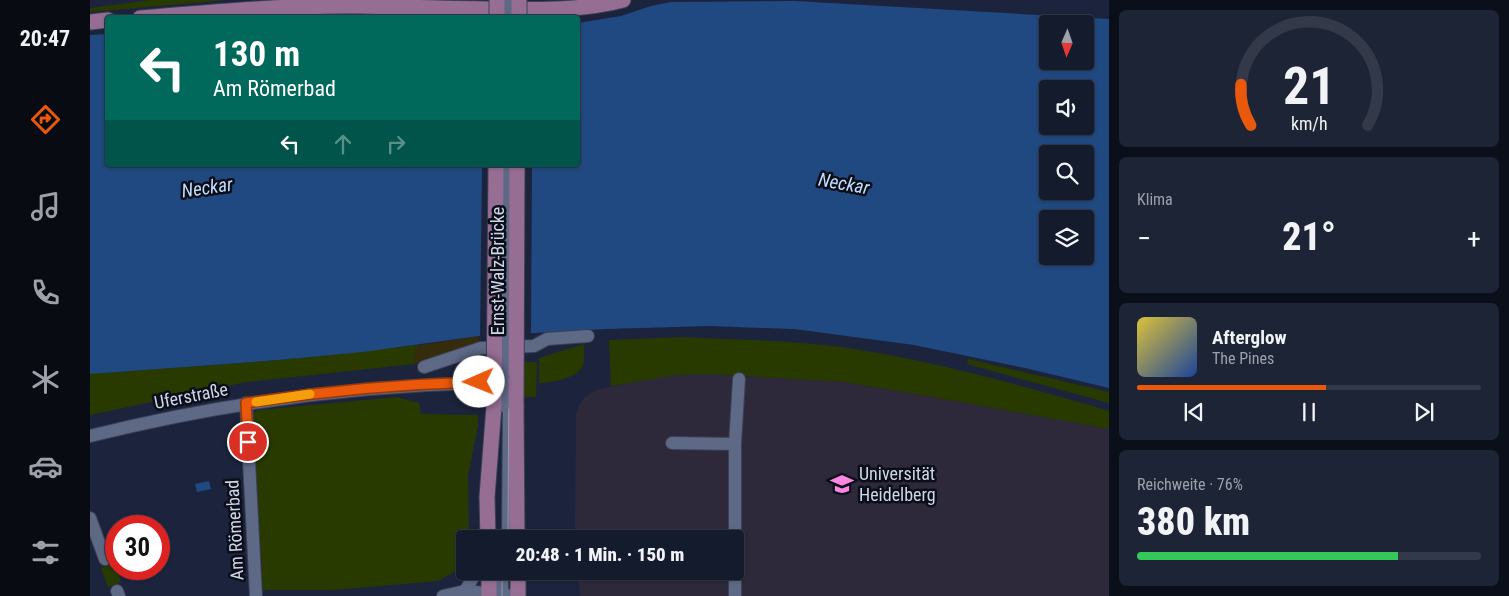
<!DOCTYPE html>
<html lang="de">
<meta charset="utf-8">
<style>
body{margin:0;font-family:"Roboto Condensed",sans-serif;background:#1d2435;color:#f1f3f6;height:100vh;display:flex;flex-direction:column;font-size:19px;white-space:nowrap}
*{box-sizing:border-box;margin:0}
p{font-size:16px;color:#9da1aa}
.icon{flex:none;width:28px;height:28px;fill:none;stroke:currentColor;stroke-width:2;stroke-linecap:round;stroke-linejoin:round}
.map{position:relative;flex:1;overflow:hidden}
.sheet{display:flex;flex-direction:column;gap:10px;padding:10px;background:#0b0f19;width:400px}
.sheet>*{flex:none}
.top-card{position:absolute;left:15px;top:15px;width:475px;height:152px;border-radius:5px;box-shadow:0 1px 4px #0004,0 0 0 1px #333949;background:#00695c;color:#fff;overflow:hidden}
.needle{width:32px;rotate:182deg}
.tools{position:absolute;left:949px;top:15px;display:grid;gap:10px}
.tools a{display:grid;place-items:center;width:55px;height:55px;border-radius:5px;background:#141b2d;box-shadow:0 1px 4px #0004,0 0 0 1px #333949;font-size:25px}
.speed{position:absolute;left:15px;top:515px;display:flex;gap:10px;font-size:25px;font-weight:700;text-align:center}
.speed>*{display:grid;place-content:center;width:65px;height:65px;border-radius:50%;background:#141b2d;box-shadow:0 1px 4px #0004,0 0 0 1px #333949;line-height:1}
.speed .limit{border:8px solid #d22;background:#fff;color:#111}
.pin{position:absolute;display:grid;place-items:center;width:42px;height:42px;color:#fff;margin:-21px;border:2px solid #fff;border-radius:50%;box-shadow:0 1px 5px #0007}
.me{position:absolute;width:55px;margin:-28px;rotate:269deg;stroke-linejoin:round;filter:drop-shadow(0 0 4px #0008)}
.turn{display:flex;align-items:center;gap:18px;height:105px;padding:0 25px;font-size:22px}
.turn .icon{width:65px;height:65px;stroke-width:2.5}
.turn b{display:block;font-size:35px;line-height:42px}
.lanes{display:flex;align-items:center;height:48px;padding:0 25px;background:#0003;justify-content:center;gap:25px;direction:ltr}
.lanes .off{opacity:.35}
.big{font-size:38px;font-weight:800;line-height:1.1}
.sheet .widget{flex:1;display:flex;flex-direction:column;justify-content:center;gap:8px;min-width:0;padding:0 18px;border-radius:8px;background:#1d2435}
.sheet .dial{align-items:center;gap:0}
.dial svg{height:130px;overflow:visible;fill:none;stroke:#333949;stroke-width:7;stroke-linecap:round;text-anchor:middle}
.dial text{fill:#f1f3f6;stroke:none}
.song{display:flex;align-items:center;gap:15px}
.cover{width:60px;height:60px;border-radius:8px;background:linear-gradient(135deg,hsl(50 70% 55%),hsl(220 70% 35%))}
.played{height:5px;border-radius:2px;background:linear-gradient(90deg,#ea580c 55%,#333949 55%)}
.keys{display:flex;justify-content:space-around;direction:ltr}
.heat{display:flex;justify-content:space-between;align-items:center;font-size:28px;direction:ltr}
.charge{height:8px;border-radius:4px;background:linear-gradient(90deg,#34c759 76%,#333949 0)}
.trip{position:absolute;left:366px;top:530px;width:288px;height:50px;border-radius:5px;background:#141b2d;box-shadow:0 1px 4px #0004,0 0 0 1px #333949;font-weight:800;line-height:50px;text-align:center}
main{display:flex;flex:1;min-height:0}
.menu{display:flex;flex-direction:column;width:90px;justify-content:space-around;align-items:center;background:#080b12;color:#9da1aa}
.menu .icon{width:35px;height:35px}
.menu .on{color:#ea580c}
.menu b{font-size:22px;color:#f1f3f6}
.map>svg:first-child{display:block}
.education{fill:#2e293a}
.green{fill:#293a01}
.sand{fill:#342c0b}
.water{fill:#204981;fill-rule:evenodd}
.pier{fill:#1b243c}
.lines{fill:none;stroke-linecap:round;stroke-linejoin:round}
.minor-casing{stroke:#3b4156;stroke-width:14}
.major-casing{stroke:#3b4156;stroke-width:17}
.minor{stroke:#5e6986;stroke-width:12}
.major{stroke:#966e94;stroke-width:15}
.tram{stroke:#939aad;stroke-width:1}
.minor-bridge-casing{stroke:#3b4156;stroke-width:14;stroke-linecap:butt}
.major-bridge-casing{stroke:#3b4156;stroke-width:17;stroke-linecap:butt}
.minor-bridge{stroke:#5e6986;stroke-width:12}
.major-bridge{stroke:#966e94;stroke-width:15}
.route-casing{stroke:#983908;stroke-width:12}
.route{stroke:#ea580c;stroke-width:9}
.slow{stroke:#f59e0b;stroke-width:9}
.labels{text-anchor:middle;stroke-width:5;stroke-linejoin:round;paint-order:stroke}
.street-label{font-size:18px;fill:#d1d7e8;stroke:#0a0e19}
.poi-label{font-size:18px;fill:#d1d7e8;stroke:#0a0e19;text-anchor:start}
.water-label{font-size:19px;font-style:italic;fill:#c4dcff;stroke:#0a0e19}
</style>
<main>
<nav class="menu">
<b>20:47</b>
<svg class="icon on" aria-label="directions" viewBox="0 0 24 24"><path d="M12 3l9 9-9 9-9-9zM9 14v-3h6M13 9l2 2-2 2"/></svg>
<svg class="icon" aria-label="music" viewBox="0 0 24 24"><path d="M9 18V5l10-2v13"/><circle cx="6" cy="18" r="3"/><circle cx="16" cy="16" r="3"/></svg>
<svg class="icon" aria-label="phone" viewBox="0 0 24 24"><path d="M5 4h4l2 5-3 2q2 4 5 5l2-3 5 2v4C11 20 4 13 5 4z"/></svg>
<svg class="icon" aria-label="climate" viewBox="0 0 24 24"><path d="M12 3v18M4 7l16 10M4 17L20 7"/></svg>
<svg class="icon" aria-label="car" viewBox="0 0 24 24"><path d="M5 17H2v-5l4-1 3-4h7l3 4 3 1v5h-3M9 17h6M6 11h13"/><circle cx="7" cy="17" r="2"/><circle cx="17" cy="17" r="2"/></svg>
<svg class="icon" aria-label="filters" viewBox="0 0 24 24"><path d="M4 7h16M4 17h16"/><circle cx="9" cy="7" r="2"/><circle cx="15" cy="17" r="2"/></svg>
</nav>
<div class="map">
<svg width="1019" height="596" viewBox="0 0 1019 596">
<rect width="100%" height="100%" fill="#1b243c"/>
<path class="education" d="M 618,374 L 754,382 L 843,397 L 1019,429 L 1019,596 L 490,596 L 488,571 L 645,571 L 645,539 L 485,539 L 486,415 L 489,405 L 494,398 L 506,390 L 556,379 L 586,375 Z"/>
<g class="green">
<path d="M 61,0 L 138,0 L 0,12 L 0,8 Z"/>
<path d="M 592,337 C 645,340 698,340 751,347 C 842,360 930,385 1019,411 L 1019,429 L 843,397 L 754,382 L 618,374 L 586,375 L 521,386 L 519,340 Z"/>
<path d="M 494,344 C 494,350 495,362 492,367 C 487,378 460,383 449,383 L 449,358 Z"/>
<path d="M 331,345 L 325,348 L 324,364 L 156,382 L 0,415 L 0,374 L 188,360 Z"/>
<path d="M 878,359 L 1019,392 L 1019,403 L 877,364 Z"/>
<path d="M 393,362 L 447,362 L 446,397 L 393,396 Z"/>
<path d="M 307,397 L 329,403 L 331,414 L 388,415 L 388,426 L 378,475 L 379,539 L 375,539 L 375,563 L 361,574 L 348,581 L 243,590 L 173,590 L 163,413 L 169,410 Z"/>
<path d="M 24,563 L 31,582 L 18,587 L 11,568 Z"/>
</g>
<path class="sand" d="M 389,336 L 389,344 L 342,362 L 324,364 L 325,348 L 331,345 Z"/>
<g class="water">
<path d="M 705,1 L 1019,19 L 1019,388 L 935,368 L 824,345 L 704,329 L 618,326 L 516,329 L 389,336 L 273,352 L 188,360 L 0,374 L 0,35 L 17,34 L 18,165 L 488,165 L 488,23 L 531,16 L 561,6 L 581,2 ZM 958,24 L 995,24 L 995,61 L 958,61 ZM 958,89 L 995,89 L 995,126 L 958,126 ZM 958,154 L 995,154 L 995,191 L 958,191 ZM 958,219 L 995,219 L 995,256 L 958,256 Z"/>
<path d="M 119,481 L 121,489 L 107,492 L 105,484 Z"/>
</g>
<path class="pier" d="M 392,165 L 442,165 L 441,336 L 390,339 Z"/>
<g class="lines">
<defs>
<g id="minor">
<path d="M 334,367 L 391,348 L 444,346 L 457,339 L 498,336"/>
<path d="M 156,403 L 166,596"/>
<path d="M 0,436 C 128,404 257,386 389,383"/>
<path d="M 582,443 L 645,444"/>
<path d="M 0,518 L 15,559"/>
<path d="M 418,539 L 419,406"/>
<path d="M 645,539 L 645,444 L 649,379"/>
<path d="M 27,591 L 29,596"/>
<path d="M 375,591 L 387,571"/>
<path d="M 353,596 L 375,591 L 425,596"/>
<path d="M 412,596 L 412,571"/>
<path d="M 645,596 L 645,571"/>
</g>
<g id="major">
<path d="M 50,18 C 123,12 196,5 269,6 C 317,7 365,9 413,9 C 453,10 495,10 533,0"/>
<path d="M 0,22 L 18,20"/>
<path d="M 426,406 L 427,539"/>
<path d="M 398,539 L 397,497 L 404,406"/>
<path d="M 399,571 L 399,596"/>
<path d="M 428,571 L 428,596"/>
</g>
</defs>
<use href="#minor" class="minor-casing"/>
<use href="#major" class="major-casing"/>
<use href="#minor" class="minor"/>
<use href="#major" class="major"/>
<g class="tram">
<path d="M 421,18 L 422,0"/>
<path d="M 418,539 L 420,165"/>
<path d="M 412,596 L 412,571"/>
</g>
<defs>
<g id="minor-bridge">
<path d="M 416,18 L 416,0"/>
<path d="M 413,406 L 415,165"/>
</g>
<g id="major-bridge">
<path d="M 407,18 L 407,0"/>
<path d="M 429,18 L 429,0"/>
<path d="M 404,406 L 406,165"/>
<path d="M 426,406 L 427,165"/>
</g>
</defs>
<use href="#minor-bridge" class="minor-bridge-casing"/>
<use href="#major-bridge" class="major-bridge-casing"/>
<use href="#minor-bridge" class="minor-bridge"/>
<use href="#major-bridge" class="major-bridge"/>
</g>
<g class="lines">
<defs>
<path id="route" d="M 158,442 L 156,403 C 234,391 311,384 389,382"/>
</defs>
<use href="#route" class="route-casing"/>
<use href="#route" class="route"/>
<path class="slow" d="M 166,402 L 220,394"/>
</g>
<defs>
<symbol id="university-bare" viewBox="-9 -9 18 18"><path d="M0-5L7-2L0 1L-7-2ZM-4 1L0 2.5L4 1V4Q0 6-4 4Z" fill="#fd86e2" stroke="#0a0e19" stroke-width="2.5" paint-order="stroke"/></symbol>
</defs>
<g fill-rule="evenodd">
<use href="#university-bare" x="736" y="468" width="32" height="32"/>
</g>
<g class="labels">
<g class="street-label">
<text transform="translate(408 271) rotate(-90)" y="6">Ernst-Walz-Brücke</text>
<text transform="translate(101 396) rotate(-11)" y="6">Uferstraße</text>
<text transform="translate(145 530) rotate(-93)" y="6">Am Römerbad</text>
</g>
<g class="poi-label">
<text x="769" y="480">Universität<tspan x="769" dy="21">Heidelberg</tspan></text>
</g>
<g class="water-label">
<text transform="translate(754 183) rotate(10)" y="7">Neckar</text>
<text transform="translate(117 187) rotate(-8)" y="7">Neckar</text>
</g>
</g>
</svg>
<div class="tools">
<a><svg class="needle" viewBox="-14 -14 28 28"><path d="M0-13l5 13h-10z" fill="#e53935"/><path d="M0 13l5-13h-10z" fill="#9da1aa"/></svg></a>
<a><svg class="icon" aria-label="sound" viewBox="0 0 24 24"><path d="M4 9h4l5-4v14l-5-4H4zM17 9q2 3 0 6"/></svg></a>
<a><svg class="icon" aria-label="search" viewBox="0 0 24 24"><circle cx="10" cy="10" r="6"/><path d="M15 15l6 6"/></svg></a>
<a><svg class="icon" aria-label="layers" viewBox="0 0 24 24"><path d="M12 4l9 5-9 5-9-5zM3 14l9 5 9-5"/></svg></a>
</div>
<div class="speed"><div class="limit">30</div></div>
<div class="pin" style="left:158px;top:442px;background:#d93025"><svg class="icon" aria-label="arrive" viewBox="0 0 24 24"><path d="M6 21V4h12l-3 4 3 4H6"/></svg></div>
<svg class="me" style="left:389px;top:382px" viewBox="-20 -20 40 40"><circle r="19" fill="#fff"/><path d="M0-13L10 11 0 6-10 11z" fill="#ea580c"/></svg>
<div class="trip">20:48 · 1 Min. · 150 m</div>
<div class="top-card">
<div class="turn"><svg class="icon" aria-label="left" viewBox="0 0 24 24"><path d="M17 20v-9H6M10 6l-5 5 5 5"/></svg><div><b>130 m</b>Am Römerbad</div></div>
<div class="lanes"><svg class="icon" aria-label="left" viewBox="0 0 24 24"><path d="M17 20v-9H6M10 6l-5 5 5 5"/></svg><svg class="icon off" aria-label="ahead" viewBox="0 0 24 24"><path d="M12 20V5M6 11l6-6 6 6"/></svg><svg class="icon off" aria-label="right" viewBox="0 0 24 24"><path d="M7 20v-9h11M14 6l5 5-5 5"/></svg></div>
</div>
</div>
<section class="sheet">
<div class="widget dial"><svg viewBox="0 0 100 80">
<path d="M14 69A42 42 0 1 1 86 69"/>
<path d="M14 69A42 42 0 0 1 8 44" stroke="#ea580c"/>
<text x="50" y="56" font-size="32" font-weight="700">21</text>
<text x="50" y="72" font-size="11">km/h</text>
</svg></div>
<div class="widget"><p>Klima</p>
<div class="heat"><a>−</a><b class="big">21°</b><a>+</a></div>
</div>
<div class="widget">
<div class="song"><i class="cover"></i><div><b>Afterglow</b><p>The Pines</p></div></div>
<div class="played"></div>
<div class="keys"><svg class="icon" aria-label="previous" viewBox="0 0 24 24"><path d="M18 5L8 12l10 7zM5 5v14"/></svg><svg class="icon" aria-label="pause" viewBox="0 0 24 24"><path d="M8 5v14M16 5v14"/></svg><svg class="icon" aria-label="next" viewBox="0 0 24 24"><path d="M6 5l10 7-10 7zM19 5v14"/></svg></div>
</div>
<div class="widget"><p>Reichweite · 76%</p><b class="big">380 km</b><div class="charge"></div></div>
</section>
</main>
